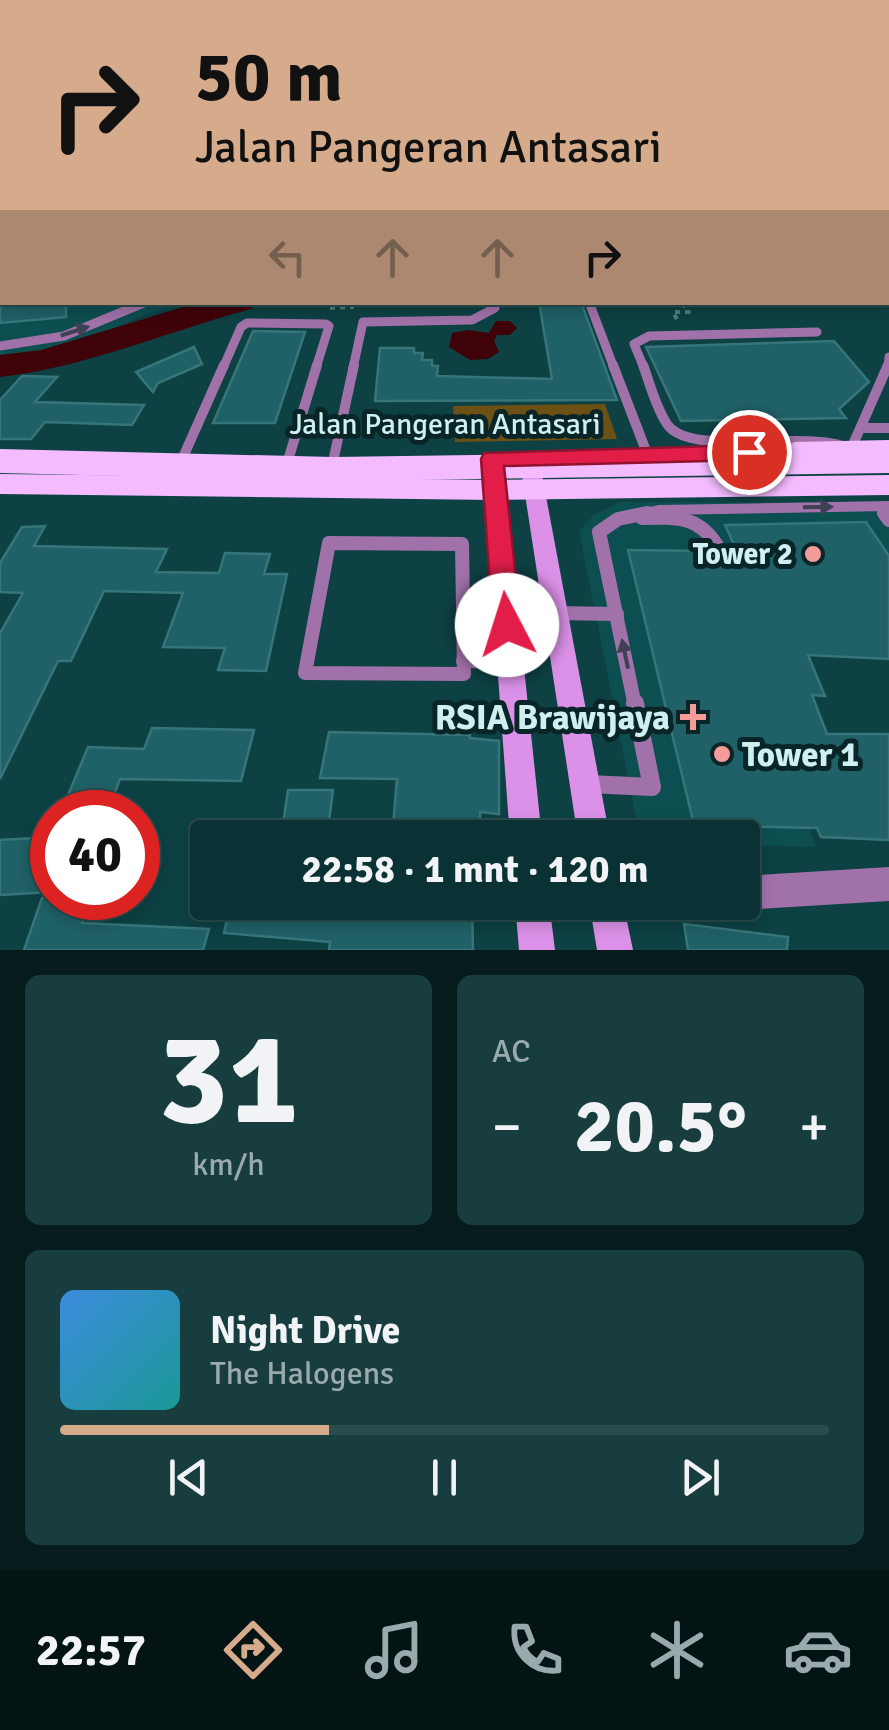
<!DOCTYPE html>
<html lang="id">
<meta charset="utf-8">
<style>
body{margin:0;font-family:Signika,sans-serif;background:#183d3f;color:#f1f3f6;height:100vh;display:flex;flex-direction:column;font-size:38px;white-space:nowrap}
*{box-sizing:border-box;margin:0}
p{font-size:32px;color:#99a9ac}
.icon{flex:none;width:55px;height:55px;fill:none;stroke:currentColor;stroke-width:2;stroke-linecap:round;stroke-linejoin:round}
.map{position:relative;height:950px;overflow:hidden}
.drawer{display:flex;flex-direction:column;gap:25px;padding:25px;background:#061b1c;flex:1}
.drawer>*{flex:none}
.top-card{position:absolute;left:0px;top:0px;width:890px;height:305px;box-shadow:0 5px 15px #0003,0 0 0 2px #2a4c4e;background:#d6ab8b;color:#111;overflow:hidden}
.speed{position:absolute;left:30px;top:790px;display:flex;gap:20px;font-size:50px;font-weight:700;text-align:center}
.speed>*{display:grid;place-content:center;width:130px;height:130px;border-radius:50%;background:#0a3133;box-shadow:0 5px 15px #0003,0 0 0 2px #2a4c4e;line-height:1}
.speed .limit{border:15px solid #d22;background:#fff;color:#111}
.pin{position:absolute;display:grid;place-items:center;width:85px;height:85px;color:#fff;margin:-42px;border:5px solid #fff;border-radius:50%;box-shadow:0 2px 10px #0007}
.me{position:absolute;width:110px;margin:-55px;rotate:355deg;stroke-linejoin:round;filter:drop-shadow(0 0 8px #0008)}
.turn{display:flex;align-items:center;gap:35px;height:210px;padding:0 30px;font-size:45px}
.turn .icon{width:130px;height:130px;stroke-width:2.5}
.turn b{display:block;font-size:70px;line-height:85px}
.lanes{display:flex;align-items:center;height:95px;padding:0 30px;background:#0003;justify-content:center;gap:50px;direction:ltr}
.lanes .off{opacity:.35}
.big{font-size:75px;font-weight:700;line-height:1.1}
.drawer .widget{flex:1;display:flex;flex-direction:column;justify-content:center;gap:15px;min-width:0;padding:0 35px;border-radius:15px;background:#183d3f}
.drawer .dial{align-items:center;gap:0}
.dial b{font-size:130px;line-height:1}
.song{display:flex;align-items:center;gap:30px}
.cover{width:120px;height:120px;border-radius:15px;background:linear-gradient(135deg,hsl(210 70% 55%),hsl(180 70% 35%))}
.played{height:10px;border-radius:5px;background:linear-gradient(90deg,#d6ab8b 35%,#2a4c4e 35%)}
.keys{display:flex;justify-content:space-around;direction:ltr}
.heat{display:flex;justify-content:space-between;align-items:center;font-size:55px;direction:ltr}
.drawer .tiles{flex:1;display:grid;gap:25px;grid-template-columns:1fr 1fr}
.widget:last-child{grid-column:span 2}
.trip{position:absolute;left:190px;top:820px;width:570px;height:100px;border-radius:10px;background:#0a3133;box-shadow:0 5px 15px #0003,0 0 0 2px #2a4c4e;font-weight:700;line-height:100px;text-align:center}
.tabs{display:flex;height:160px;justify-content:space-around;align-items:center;background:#041414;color:#99a9ac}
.tabs .icon{width:70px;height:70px}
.tabs .current{color:#d6ab8b}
.tabs b{font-size:45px;color:#f1f3f6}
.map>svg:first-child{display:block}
.built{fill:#0d4e51}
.green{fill:#6d5013}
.water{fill:#3f0209}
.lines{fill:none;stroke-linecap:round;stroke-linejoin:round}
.river{fill:#3f0209;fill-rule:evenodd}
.building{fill:#1f6166;stroke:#36767a;stroke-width:2.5}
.path{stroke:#517e81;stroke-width:4;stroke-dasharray:5 5;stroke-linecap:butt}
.lane-far3{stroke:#a172a9;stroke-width:9}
.lane-far2{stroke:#a172a9;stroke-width:10}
.lane-far1{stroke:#a172a9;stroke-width:14}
.lane{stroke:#a172a9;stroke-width:18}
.street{fill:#a172a9;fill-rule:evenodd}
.secondary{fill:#db91e8;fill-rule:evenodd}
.primary{fill:#f4bbfe;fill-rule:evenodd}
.primary-bridge{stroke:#f4bbfe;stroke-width:24}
.oneway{fill:#3f4054}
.route{fill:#e11d48;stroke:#92132f;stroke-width:2.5}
.poi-dot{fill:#f59b99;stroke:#0a2527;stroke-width:4}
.labels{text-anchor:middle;stroke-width:10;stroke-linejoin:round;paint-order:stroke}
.street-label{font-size:30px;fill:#cfeff0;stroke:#0a2527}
.poi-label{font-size:30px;font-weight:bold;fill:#cfeff0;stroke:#0a2527;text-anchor:end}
.near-poi-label{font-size:35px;font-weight:bold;fill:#cfeff0;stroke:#0a2527;text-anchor:end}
</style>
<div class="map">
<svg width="889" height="950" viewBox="0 0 889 950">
<rect width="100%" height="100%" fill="#0d4144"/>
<g class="built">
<path d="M 0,282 L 2,302 L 183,303 L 142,316 L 63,351 L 39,357 L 0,358 Z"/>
<path d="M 619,502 L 889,503 L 889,596 L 726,588 L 816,847 L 743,845 L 742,838 L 640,837 L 579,531 L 594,515 Z"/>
</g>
<path class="green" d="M 605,404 L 617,439 L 455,442 L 453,406 Z"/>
<path class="water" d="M 496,321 L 510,321 L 517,328 L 510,335 L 497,335 L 494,341 L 499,352 L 488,359 L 470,360 L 449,347 L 452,333 L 468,330 L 489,333 Z"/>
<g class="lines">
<g class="river">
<rect x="888" y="134" width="1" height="12"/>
<rect x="888" y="182" width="1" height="15"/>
<path d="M 200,302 L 256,302 L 251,309 C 169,331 83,368 0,377 L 0,355 L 41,350 Z"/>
</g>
</g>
<g class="building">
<path d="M 0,302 L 66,302 L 66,317 L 0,323 Z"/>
<path d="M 539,302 L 581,302 L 617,400 L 375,401 L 380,348 L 414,348 L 414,353 L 423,353 L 422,360 L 432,360 L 432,366 L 438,366 L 437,376 L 552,379 Z"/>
<path d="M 253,331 L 305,332 L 275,423 L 213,423 Z"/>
<path d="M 834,341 L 869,382 L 839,409 L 846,418 L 681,421 L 646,347 Z"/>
<path d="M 194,347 L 202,364 L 158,383 L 153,392 L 136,372 Z"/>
<path d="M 22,376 L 57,377 L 35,402 L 144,405 L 132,425 L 45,422 L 31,439 L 0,439 L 0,400 Z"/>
<path d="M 866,522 L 889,556 L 889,659 L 808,655 L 825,696 L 812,695 L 827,734 L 889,734 L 889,840 L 821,837 L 817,828 L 694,825 L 628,550 L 708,551 L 721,561 L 730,551 L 737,551 L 725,525 Z"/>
<path d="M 45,526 L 34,546 L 167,549 L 156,572 L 219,573 L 225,553 L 270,554 L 264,574 L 287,574 L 266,671 L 218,670 L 225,648 L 163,647 L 183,593 L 104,591 L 71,661 L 58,661 L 0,779 L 0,633 L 23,593 L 0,592 L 0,563 L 22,527 Z"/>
<path d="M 152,728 L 254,730 L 241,781 L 120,779 L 108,812 L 61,812 L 88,747 L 144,749 Z"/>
<path d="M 329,732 L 470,735 L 470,738 L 499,741 L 499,814 L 480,812 L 481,838 L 392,838 L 397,779 L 320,778 Z"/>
<path d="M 288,790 L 333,790 L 328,830 L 323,829 L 321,838 L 281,838 Z"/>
<path d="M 52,837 L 52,892 L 0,895 L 0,840 Z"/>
<path d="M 42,898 L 90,898 L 82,923 L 209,929 L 203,950 L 24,950 Z"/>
<path d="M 231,902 L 472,902 L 473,950 L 329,950 L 330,942 L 224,933 Z"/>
<path d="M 684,924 L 788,937 L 787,950 L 688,950 Z"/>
</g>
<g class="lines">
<g class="path">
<path d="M 330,308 L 354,307"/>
<path d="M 677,319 L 673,312 L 689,312 L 682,303"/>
</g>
<g class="lane-far3">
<path d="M 589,302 L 614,368"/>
<path d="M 0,346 L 64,336 L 146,302"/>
<path d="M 223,368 L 241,327 L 247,323 L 326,324 L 329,326 L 316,368"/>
<path d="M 353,368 L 363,322 L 472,320 L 495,308 L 495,302"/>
<path d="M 644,368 L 634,344 L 649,336 L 817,332"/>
<path d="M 888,368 L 889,357"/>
</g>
<g class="lane-far2">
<path d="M 613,365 L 648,456"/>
<path d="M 643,365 C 650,384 656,408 667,424 C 690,459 809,428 851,449 L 888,365"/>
<path d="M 861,428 L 889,428"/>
<path d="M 184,455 L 224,365"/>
<path d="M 289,457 L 317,365"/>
<path d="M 334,457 L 354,365"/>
<path d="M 880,507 L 886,515"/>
<path d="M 635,515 L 660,510 L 889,506"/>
</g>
<g class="lane-far1">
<path d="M 884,513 L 889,520"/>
<path d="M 642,518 C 678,517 702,516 720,551"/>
<path d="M 329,543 L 462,544 L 464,674 L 305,673 Z"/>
<path d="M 554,613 L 617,614"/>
<path d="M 463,661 L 510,662"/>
<path d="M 635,706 L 599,532 L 618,519 L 647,513"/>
</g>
<path class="lane" d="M 589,784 L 652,787 L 635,703"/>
<g class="street">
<rect x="0" y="274" width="2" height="8"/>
<path d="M 889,867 L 889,901 L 742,910 L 729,902 L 742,902 L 742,876 Z"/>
</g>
<g class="secondary">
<path d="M 2,247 L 2,256 L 0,257 L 0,248 Z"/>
<path d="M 492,452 L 502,459 L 542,838 L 510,838 L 482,459 Z"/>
<path d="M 532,468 L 542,475 L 610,838 L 578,838 L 522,475 Z"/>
<path d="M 515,902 L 549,902 L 555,950 L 519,950 Z"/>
<path d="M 589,902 L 623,902 L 633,950 L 597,950 Z"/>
</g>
<g class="primary">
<path d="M 889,440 L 889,458 L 794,460 L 782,451 L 794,442 Z"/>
<path d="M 0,474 L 494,480 L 889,475 L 889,495 L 494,500 L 0,494 Z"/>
</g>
<path class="primary-bridge" d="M 0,461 L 333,469 L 889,461"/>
</g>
<defs><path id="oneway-solid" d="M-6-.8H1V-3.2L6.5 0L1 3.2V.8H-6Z" transform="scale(2.5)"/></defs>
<g class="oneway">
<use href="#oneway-solid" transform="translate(75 331) rotate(-18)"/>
<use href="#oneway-solid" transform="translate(818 507) rotate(-1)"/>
<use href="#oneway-solid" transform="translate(625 654) rotate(-102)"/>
</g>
<linearGradient id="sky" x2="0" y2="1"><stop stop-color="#072425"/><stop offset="0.42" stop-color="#2f5a67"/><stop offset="1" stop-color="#2f5a67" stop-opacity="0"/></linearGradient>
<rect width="889" height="228" fill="url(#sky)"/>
<path class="route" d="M 749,445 L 760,452 L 749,460 L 504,466 L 521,625 L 517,634 L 507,638 L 497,634 L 493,625 L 481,459 L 484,453 Z"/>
<g class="poi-dot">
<circle cx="813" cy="554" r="10"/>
<path d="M688 702h10v10h10v10h-10v10h-10v-10h-10v-10h10z"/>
<circle cx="722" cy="754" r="10"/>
</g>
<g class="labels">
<g class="street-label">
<text x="445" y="434">Jalan Pangeran Antasari</text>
</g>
<g class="poi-label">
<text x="793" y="564">Tower 2</text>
</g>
<g class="near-poi-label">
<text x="670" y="729">RSIA Brawijaya</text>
<text x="742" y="766" text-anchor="start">Tower 1</text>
</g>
</g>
</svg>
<div class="speed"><div class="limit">40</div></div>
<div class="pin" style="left:749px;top:452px;background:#d93025"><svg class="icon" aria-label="arrive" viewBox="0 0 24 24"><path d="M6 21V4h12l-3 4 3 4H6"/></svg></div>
<svg class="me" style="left:507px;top:625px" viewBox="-20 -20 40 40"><circle r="19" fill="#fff"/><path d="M0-13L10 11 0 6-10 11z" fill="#e11d48"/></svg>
<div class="trip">22:58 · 1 mnt · 120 m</div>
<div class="top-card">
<div class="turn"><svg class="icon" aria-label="right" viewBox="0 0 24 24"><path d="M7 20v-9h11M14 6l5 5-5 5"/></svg><div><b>50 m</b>Jalan Pangeran Antasari</div></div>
<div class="lanes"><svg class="icon off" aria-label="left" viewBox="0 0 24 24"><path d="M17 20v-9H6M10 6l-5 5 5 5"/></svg><svg class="icon off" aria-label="ahead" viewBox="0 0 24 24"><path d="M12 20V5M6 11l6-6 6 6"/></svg><svg class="icon off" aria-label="ahead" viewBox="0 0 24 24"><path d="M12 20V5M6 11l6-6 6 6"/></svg><svg class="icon" aria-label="right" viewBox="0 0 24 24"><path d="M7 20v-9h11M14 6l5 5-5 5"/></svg></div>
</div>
</div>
<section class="drawer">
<div class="tiles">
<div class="widget dial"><b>31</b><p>km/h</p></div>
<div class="widget"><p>AC</p>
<div class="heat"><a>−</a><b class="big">20.5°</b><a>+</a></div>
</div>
<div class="widget">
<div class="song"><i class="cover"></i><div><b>Night Drive</b><p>The Halogens</p></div></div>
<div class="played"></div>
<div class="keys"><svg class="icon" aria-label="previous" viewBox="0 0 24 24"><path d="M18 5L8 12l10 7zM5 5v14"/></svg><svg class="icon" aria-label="pause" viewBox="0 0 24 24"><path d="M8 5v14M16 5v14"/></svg><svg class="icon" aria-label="next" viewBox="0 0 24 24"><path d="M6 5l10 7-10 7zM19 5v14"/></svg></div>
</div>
</div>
</section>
<nav class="tabs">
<b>22:57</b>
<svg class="icon current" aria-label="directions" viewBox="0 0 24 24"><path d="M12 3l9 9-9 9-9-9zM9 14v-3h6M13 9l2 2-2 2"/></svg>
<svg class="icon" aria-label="music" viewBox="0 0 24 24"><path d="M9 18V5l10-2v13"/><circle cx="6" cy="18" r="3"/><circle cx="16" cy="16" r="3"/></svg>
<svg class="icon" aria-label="phone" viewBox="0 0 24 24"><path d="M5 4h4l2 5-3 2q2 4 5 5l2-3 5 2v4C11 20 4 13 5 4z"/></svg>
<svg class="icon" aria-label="climate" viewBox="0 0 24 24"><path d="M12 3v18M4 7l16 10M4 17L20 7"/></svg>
<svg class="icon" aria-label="car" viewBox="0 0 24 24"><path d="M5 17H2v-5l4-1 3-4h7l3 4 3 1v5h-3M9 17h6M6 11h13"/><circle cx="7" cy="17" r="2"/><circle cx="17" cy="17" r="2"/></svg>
</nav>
